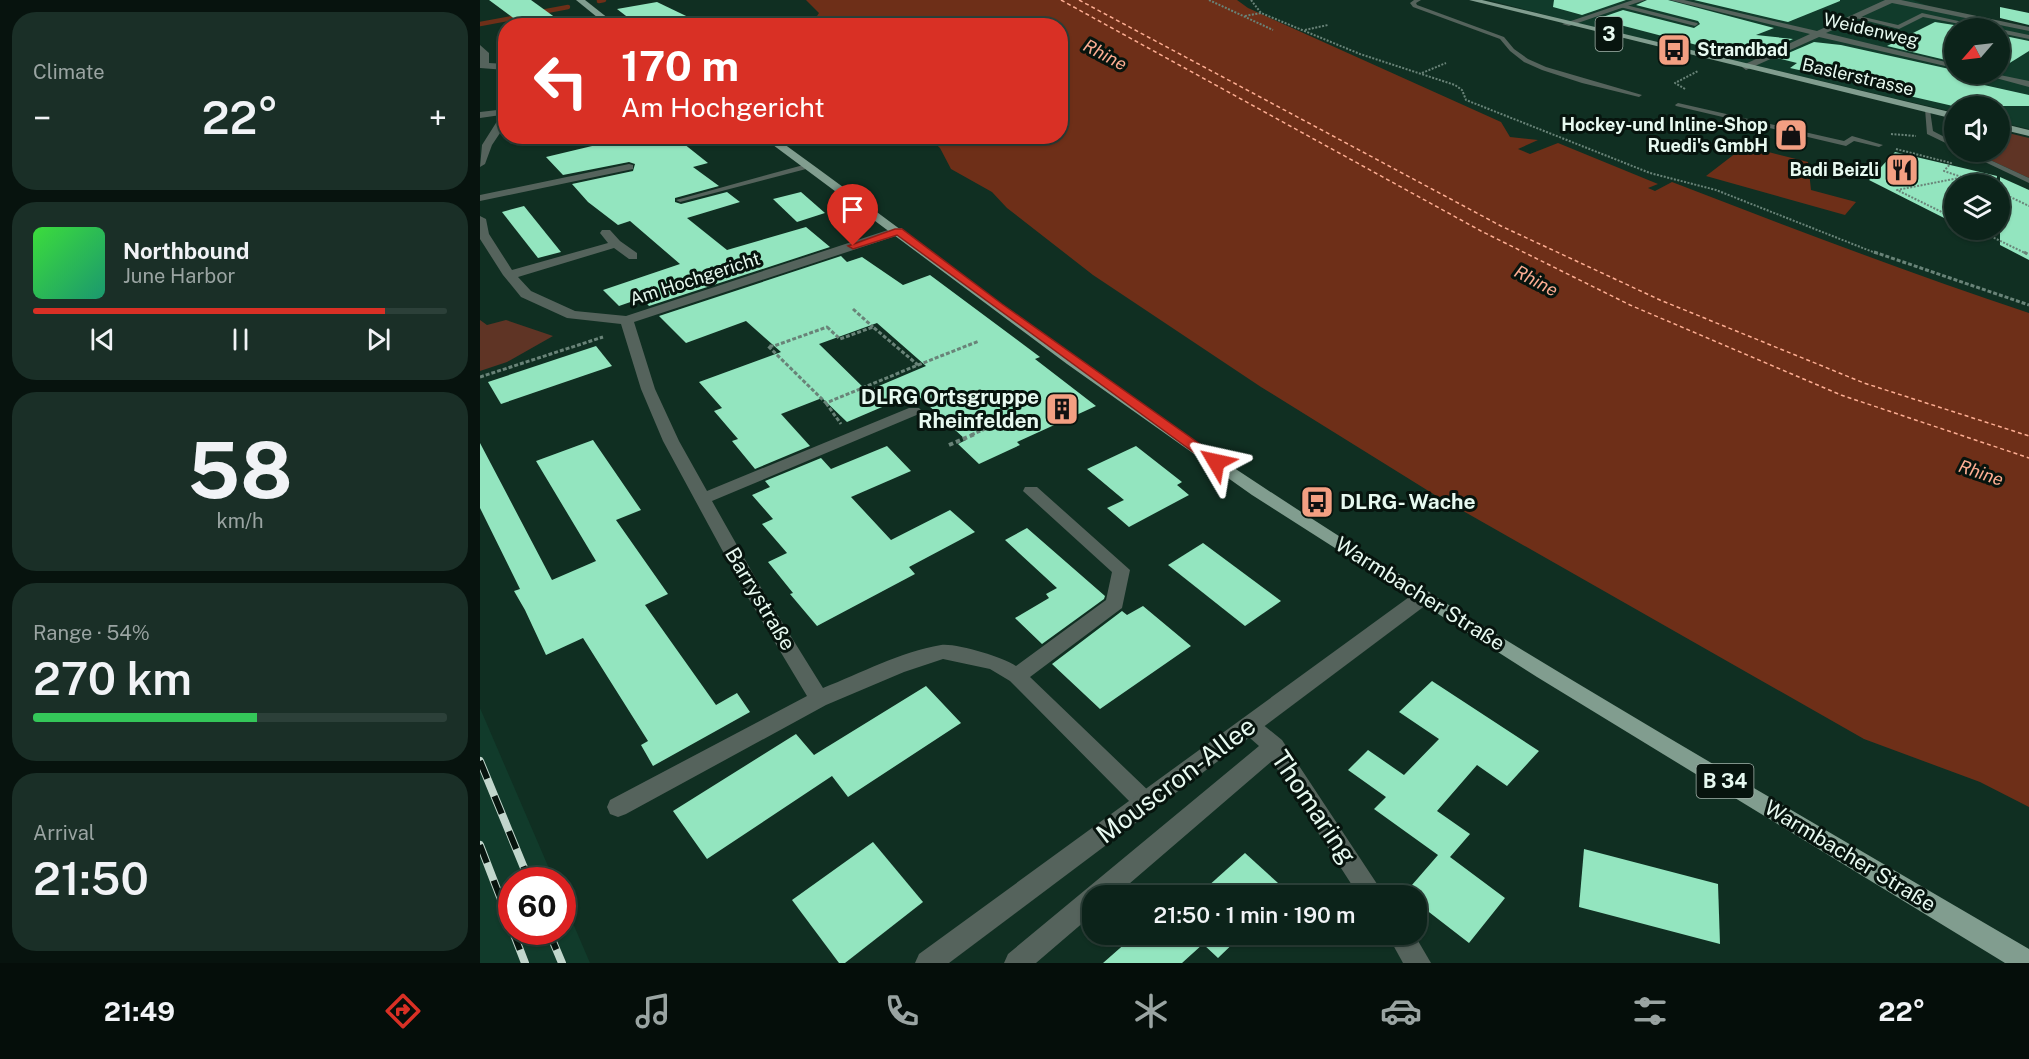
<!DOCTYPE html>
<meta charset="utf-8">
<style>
body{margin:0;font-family:"Public Sans",sans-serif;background:#1a2f27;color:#f1f3f6;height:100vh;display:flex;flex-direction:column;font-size:22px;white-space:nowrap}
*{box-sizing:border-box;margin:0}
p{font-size:20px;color:#9aa4a2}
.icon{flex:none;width:33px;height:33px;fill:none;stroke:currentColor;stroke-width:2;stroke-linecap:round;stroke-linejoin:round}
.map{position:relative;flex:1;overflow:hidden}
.side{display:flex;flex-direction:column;gap:12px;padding:12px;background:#07130e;width:480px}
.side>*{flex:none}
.guide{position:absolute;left:18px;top:18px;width:570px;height:126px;border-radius:24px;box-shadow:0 2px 4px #0004,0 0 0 2px #2c4039;background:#d93025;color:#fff;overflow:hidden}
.needle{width:39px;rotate:242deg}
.fabs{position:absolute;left:1464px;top:18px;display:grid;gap:12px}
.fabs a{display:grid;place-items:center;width:66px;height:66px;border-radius:50%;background:#0c231a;box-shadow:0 2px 4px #0004,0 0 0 2px #2c4039;font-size:30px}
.speed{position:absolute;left:18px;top:867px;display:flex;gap:12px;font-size:30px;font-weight:700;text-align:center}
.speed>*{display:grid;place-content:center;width:78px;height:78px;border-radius:50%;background:#0c231a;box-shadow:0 2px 4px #0004,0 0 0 2px #2c4039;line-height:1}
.speed .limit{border:9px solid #d22;background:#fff;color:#111}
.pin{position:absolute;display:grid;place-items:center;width:51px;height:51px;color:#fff;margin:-62px -26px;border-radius:50% 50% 50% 0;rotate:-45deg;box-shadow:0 0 6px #0007}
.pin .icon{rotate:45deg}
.me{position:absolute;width:66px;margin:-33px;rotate:306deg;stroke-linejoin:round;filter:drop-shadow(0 0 4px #0008)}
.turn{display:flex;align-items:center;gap:21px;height:126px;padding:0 24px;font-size:27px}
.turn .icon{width:78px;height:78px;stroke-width:2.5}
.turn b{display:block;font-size:42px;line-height:51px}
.big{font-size:45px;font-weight:600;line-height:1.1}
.side .widget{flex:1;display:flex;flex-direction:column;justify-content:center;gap:9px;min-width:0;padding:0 21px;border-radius:24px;background:#1a2f27}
.side .dial{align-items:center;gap:0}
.dial b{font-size:78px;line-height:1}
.song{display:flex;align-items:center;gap:18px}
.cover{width:72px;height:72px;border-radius:9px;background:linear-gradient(135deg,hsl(120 70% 55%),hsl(160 70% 35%))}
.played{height:6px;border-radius:3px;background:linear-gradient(90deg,#d93025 85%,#2c4039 85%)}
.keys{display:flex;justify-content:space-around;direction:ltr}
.heat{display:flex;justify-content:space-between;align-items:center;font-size:33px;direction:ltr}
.charge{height:9px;border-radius:4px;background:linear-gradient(90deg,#34c759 54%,#2c4039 0)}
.trip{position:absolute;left:602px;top:885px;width:345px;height:60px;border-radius:24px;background:#0c231a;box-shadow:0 2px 4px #0004,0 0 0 2px #2c4039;font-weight:600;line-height:60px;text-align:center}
.tabs{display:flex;height:96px;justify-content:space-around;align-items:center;background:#050e0a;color:#9aa4a2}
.tabs .icon{width:42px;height:42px}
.tabs .current{color:#d93025}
.tabs b{font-size:27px;color:#f1f3f6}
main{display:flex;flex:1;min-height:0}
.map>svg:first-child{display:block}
.built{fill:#113b2b;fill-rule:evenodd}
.green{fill:#5f3425}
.water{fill:#6e2f18}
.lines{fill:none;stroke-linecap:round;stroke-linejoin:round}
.stream{stroke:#6e2f18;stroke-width:4.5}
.ferry{stroke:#fcad92;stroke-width:1.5;stroke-dasharray:4 3;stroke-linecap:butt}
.building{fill:#93e5bf;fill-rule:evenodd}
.path-far2{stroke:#698378;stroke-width:2;stroke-dasharray:2 1.5;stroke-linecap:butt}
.path-far1{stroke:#698378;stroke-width:3;stroke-dasharray:4 2;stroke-linecap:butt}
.path{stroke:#698378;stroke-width:4;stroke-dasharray:4.5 3;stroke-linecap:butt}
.service{fill:#55635c;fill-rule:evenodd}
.minor{fill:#55635c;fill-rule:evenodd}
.tertiary{fill:#55635c;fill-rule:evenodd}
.primary{fill:#819d8f;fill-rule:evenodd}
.rail-casing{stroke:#c1d6cc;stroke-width:8}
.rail{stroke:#07140e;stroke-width:6;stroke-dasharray:19;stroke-linecap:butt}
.route{fill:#d93025;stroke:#8d1f18;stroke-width:1.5}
.labels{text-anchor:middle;stroke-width:6;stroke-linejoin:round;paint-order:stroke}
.far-street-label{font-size:18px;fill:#e7f9f0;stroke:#07140e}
.far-poi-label{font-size:18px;font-weight:bold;fill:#e7f9f0;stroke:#07140e;text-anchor:end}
.far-water-label{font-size:18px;font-style:italic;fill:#fcad92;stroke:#07140e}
.shield{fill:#07140e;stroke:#a4b4ac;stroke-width:1.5}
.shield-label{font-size:20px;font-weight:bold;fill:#e7f9f0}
.poi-label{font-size:21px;font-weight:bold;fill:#e7f9f0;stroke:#07140e;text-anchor:end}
.street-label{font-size:21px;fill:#e7f9f0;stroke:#07140e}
.near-street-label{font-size:26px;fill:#e7f9f0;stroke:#07140e}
</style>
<main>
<section class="side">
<div class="widget"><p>Climate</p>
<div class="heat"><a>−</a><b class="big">22°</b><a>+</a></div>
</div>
<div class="widget">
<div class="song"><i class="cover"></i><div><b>Northbound</b><p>June Harbor</p></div></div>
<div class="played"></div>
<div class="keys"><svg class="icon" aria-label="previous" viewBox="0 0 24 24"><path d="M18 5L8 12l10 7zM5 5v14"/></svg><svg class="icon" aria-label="pause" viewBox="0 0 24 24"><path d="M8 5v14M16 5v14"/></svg><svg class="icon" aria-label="next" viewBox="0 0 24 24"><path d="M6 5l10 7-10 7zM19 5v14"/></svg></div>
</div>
<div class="widget dial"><b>58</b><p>km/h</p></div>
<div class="widget"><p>Range · 54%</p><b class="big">270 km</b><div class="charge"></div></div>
<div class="widget"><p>Arrival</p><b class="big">21:50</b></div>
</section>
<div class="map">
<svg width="1549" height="963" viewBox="0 0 1549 963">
<rect width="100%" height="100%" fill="#102f22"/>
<g class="built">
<path d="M 1009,0 L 1433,0 L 1469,14 L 1549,31 L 1549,129 L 1520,122 L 1520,106 L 1474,106 L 1474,112 L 1111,27 ZM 1474,28 L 1520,28 L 1520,74 L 1474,74 Z"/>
<path d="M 0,708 L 74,880 L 32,880 L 32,932 L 82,932 L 83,900 L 110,963 L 0,963 Z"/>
</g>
<g class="green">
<path d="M 1520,131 L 1549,138 L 1549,178 L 1493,152 L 1520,152 L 1520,139 L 1524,140 L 1527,137 L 1520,135 Z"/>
<path d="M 0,320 L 7,325 L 26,320 L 73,336 L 27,362 L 0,371 Z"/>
</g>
<g class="water">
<path d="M 326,0 L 757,0 L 768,8 L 1021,122 L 1030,137 L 1058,140 L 1038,149 L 1050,154 L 1078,143 L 1178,184 L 1168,188 L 1175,191 L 1192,182 C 1311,228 1429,273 1549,313 L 1549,807 L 1500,782 L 1384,739 L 955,495 L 781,387 L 613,275 L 527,208 L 512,192 L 471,169 L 460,148 L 448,137 L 580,136 L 580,26 L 349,25 L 335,19 L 339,13 Z"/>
<path d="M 1265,146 L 1328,162 L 1331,190 L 1376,202 L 1365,215 L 1226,176 Z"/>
</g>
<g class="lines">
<g class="stream">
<path d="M 119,1 L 124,0"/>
<path d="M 56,13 L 88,7"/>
<path d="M 0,24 L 44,16"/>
</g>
<g class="ferry">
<path d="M 581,0 L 1001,231 L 1150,305 L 1361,395 L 1549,458"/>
<path d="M 599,0 L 1021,226 L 1180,300 L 1384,383 L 1549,436"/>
</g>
</g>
<g class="building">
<path d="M 9,0 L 51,0 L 87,26 L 44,26 Z"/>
<path d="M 1074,0 L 1146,0 L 1102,15 L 1073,7 Z"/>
<path d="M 1167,0 L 1188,0 L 1294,28 L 1276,35 L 1313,39 L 1281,54 L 1247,46 L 1236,50 L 1117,19 L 1143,10 L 1214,28 L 1220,24 L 1218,21 L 1156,5 Z"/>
<path d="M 1214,0 L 1360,0 L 1360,1 L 1308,22 Z"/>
<path d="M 177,2 L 227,26 L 159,26 L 137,9 Z"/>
<path d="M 1520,7 L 1549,13 L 1549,25 L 1520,18 Z"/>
<path d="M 1455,22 L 1474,25 L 1474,62 L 1407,46 Z"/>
<path d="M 1520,35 L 1549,41 L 1549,51 L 1520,69 Z"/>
<path d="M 1334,42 L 1361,45 L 1474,70 L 1474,74 L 1503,79 L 1495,83 L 1549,95 L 1549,106 L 1473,106 L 1412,92 L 1414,91 L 1310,68 L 1317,63 L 1297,58 Z"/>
<path d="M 154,136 L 194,136 L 228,163 L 213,167 L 239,186 L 195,198 L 195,202 L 201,204 L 247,192 L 260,202 L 207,218 L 247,250 L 326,227 L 350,247 L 169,306 L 162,298 L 139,306 L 123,290 L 200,264 L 150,221 L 138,225 L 108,202 L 92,184 L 153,171 L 155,164 L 149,162 L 83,175 L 66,157 Z"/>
<path d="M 1415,152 L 1517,176 L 1516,184 L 1474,184 L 1474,223 L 1389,180 Z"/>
<path d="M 1520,177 L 1549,190 L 1549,260 L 1520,245 Z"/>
<path d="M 321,192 L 345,213 L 317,222 L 293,199 Z"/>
<path d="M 44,206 L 81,252 L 58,258 L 22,212 Z"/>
<path d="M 361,256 L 367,262 L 382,257 L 423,285 L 450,275 L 560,357 L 555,359 L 616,406 L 537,442 L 540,445 L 499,464 L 478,444 L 486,440 L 435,393 L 367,422 L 342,398 L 301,414 L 330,446 L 275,469 L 252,441 L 258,439 L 234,411 L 242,408 L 219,382 L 301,352 L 266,321 L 206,343 L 179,316 ZM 397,323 L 446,366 L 387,391 L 339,344 Z"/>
<path d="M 116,346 L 132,366 L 21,404 L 8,382 Z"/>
<path d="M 113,440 L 161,510 L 136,520 L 188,594 L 165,605 L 236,705 L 257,693 L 270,712 L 173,766 L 161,745 L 168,741 L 103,638 L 66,655 L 45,610 L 34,591 L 40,589 L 0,508 L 0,443 L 72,580 L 116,561 L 56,461 Z"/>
<path d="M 407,446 L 431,471 L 371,497 L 411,540 L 470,510 L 495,532 L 429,567 L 435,574 L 337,626 L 310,594 L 313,593 L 288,562 L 307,553 L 282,524 L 293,519 L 272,495 L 290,487 L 285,481 L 341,458 L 351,469 Z"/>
<path d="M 656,446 L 702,482 L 697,485 L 709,495 L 649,527 L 627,508 L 644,500 L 607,469 Z"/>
<path d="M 547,528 L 625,596 L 624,599 L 562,644 L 535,618 L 569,598 L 566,594 L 577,588 L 525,540 Z"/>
<path d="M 723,543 L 801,601 L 765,626 L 688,565 Z"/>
<path d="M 663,606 L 711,646 L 620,709 L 572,664 L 642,611 L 647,615 Z"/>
<path d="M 952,681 L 1059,751 L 1027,786 L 997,765 L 957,811 L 990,834 L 970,857 L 1025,898 L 989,943 L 936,902 L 936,896 L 928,896 L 925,893 L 958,855 L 894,809 L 906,797 L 868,770 L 888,750 L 924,775 L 959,739 L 919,712 Z"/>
<path d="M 446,686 L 481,723 L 368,797 L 352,776 L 227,859 L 193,811 L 316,734 L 334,755 Z"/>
<path d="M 393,842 L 443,902 L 365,963 L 359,963 L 312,900 Z"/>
<path d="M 1104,849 L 1238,884 L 1240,944 L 1099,907 Z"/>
<path d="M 765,853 L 808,892 L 804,896 L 717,896 Z"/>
<path d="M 656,934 L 763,934 L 738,958 L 723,944 L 702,963 L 623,963 Z"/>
</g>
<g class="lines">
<g class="path-far2">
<path d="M 729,0 L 793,30"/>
<path d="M 771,0 L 781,13 L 880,54 L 975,85 L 982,90 L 986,100 L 1170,173 L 1236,190 L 1398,254"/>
<path d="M 765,16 L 781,13"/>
<path d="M 825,30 L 848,25"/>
<path d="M 942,73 L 966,63"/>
<path d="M 1205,89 L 1195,83 L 1218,71"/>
<path d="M 1411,134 L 1436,136"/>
<path d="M 1416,149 L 1471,163 L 1464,171 L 1502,184"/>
<path d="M 1520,192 L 1549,206"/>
<path d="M 1474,218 L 1417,190 L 1484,177"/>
<path d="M 1498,230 L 1547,254"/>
</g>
<g class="path-far1">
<path d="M 1394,252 L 1549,305"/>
<path d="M 1544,252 L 1549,255"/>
<path d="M 373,309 L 393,327"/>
<path d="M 347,327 L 360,339 L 393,327 L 438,365 L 346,403 L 288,346 L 294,346 Z"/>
<path d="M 438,365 L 499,341"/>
<path d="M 0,377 L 123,337"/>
<path d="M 346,403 L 361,424"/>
<path d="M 491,435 L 531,418"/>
</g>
<path class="path" d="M 469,445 L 495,434"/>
<g class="service">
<path d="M 934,0 L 941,0 L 936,3 L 937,5 L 1024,37 L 1034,49 L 1048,59 L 1066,67 L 1162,95 L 1159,97 L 1102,83 L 1062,70 L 1044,62 L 1030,51 L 1020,39 L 933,7 L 930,3 Z"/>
<path d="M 1142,4 L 1217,23 L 1218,24 L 1215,26 L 1140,7 Z"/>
<path d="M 1442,13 L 1510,28 L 1501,28 L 1443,17 L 1419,29 L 1372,17 L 1375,15 L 1418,25 Z"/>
<path d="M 1520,29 L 1549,35 L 1549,39 L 1520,33 Z"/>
<path d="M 1198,103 L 1364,141 L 1372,136 L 1403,145 L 1399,147 L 1374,141 L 1366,146 L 1196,106 L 1195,105 Z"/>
<path d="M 1445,109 L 1450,110 L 1453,131 L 1474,142 L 1474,147 L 1447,134 Z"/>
<path d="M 1484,152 L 1493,152 L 1549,178 L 1549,183 Z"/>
<path d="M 327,164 L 330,164 L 330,168 L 200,202 L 196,200 Z"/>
</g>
<g class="minor">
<path d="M 1153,0 L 1165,0 L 1089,26 L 1082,24 Z"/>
<path d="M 1190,0 L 1204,0 L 1337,31 L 1405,0 L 1421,0 L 1549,27 L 1549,31 L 1412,3 L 1346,33 L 1474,64 L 1474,68 L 1339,37 L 1266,70 L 1262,67 L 1263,65 L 1330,34 Z"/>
<path d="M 0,45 L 9,53 L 9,63 L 26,64 L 26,70 L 0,68 Z"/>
<path d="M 1501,74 L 1515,74 L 1549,81 L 1549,87 Z"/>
<path d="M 26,109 L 26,124 L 12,145 L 5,164 L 0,167 L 2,145 L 21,115 L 0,118 L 0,112 Z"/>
<path d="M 149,164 L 153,165 L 153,169 L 0,201 L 0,195 Z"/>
<path d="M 0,216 L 6,219 L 9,234 L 32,270 L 128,243 L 120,233 L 122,230 L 130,230 L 140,241 L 157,253 L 157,259 L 149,259 L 134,248 L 38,277 L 51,291 L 95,311 L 146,316 L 414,228 L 422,228 L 422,234 L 154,322 L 175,389 L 199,441 L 227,491 L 429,408 L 439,408 L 442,411 L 439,414 L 232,501 L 284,593 L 343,688 C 381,673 420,652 461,645 C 477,643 522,657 536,666 L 626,600 L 632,572 L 543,491 L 545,487 L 557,487 L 650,570 L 642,608 L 550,677 L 674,796 L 677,803 L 674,810 L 666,813 L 658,810 L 530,681 L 510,669 L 463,659 L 424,672 L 346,705 L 146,814 L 138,817 L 130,814 L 127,807 L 130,800 L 327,696 L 267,596 L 183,441 L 161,389 L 141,324 L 87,318 L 41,297 L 23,275 L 0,239 Z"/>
<path d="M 769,717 L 776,719 L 802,740 L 905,896 L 879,896 L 792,761 L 635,896 L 612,896 L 612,915 L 556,963 L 524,963 L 528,954 L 779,746 L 762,731 L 758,725 L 762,719 Z"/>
<path d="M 907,934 L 934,934 L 951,963 L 923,963 Z"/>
</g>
<path class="tertiary" d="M 943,590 L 950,592 L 952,597 L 950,602 L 469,963 L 435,963 L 439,954 L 936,592 Z"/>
<g class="primary">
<path d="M 96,0 L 105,0 L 138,26 L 128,26 Z"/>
<path d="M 989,0 L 1002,0 L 1474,113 L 1474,119 Z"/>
<path d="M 1520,123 L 1549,130 L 1549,136 L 1520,129 Z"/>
<path d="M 281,136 L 293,136 C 456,254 615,377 783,487 C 1032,650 1292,798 1549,949 L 1549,963 L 1525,963 L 1057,677 L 772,495 L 587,364 Z"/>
</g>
<defs>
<g id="rail">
<path d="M 0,761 L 49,880"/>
<path d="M 0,845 L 32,928"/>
<path d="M 33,932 L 45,963"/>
<path d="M 69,932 L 82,963"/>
</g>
</defs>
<use href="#rail" class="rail-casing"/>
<use href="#rail" class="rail"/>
</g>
<path class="route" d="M 415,229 L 422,229 L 522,304 L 741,459 L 743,462 L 741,465 L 731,465 L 417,235 L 373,249 L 368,246 Z"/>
<defs>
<symbol id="bus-square" viewBox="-11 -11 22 22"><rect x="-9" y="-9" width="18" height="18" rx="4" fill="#f39f82" stroke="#07140e"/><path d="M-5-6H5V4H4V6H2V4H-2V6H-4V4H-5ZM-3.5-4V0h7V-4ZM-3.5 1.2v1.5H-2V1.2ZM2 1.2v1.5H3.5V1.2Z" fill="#111"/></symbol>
<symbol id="shop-square" viewBox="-11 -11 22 22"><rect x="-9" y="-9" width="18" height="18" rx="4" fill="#f39f82" stroke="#07140e"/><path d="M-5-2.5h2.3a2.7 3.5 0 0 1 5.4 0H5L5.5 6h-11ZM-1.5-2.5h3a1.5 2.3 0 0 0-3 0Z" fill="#111"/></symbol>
<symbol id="restaurant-square" viewBox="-11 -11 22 22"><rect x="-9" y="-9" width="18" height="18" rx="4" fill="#f39f82" stroke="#07140e"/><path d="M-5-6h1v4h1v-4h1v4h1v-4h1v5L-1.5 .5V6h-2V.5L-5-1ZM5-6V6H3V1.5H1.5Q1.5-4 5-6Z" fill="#111"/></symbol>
<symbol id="building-square" viewBox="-11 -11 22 22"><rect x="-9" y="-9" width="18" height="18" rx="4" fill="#f39f82" stroke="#07140e"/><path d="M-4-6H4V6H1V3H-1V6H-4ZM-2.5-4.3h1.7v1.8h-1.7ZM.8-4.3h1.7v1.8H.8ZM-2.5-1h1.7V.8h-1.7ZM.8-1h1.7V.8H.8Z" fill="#111"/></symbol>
</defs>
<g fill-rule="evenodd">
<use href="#bus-square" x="1175" y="31" width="38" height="38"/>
<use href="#shop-square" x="1292" y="116" width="38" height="38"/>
<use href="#restaurant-square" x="1403" y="151" width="38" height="38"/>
<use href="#building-square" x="563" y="390" width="38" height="38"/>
<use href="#bus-square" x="818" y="483" width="38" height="38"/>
</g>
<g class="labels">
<g class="far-street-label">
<text transform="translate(1391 30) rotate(13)" y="6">Weidenweg</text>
<text transform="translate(1378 77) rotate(13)" y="6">Baslerstrasse</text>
<text transform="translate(215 279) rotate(-18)" y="6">Am Hochgericht</text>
</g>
<g class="far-poi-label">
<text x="1217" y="56" text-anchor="start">Strandbad</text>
<text x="1288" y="131">Hockey-und Inline-Shop<tspan x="1288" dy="21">Ruedi's GmbH</tspan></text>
<text x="1399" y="176">Badi Beizli</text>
</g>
<g class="far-water-label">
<text transform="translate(625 55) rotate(28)" y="6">Rhine</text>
<text transform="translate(1056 281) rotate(28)" y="6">Rhine</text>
<text transform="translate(1501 473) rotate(19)" y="6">Rhine</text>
</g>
<g class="shield">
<rect x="1115.5" y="17" width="27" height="34" rx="4.5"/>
<rect x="1216.5" y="764" width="57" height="34" rx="4.5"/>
</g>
<g class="shield-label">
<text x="1129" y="41">3</text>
<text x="1245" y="788">B 34</text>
</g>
<g class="poi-label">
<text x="559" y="404">DLRG Ortsgruppe<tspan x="559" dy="24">Rheinfelden</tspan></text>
<text x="860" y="509" text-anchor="start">DLRG- Wache</text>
</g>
<g class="street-label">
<text transform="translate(940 594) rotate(32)" y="7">Warmbacher Straße</text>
<text transform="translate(280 599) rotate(59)" y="7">Barrystraße</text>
<text transform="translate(1370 856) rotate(31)" y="7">Warmbacher Straße</text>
</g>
<g class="near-street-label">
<text transform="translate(696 780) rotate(-37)" y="9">Mouscron-Allee</text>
<text transform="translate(834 807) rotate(56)" y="9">Thomaring</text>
</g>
</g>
</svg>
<div class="fabs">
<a><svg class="needle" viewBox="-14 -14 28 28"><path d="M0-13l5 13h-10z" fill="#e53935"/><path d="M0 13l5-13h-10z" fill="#9aa4a2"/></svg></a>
<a><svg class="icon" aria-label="sound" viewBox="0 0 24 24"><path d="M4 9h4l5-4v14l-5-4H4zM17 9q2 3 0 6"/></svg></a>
<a><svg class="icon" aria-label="layers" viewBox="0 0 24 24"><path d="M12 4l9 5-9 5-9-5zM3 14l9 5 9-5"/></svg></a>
</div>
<div class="speed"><div class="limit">60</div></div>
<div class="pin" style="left:373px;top:246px;background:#d93025"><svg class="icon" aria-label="arrive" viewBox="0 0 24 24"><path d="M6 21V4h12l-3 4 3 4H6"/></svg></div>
<svg class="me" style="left:736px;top:462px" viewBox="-20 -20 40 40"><path d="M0-17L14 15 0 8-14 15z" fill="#d93025" stroke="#fff" stroke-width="4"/></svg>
<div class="trip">21:50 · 1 min · 190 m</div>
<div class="guide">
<div class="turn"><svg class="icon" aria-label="left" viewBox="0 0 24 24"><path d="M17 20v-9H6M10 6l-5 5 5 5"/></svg><div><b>170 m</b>Am Hochgericht</div></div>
</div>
</div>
</main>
<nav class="tabs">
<b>21:49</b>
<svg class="icon current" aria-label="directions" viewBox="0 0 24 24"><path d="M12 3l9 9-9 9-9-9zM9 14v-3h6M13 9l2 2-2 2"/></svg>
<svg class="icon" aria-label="music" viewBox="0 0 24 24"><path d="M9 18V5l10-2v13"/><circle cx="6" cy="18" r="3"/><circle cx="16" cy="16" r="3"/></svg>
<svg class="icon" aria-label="phone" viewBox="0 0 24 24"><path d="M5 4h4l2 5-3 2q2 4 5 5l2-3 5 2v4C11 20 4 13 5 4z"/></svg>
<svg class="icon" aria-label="climate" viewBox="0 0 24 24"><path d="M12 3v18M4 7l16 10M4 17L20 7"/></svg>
<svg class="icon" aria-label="car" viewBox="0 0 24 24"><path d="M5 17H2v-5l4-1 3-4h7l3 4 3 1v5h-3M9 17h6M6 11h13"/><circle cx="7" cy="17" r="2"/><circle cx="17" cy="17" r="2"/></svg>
<svg class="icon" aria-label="filters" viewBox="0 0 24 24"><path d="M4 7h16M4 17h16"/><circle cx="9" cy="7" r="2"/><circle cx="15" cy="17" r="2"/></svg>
<b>22°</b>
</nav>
